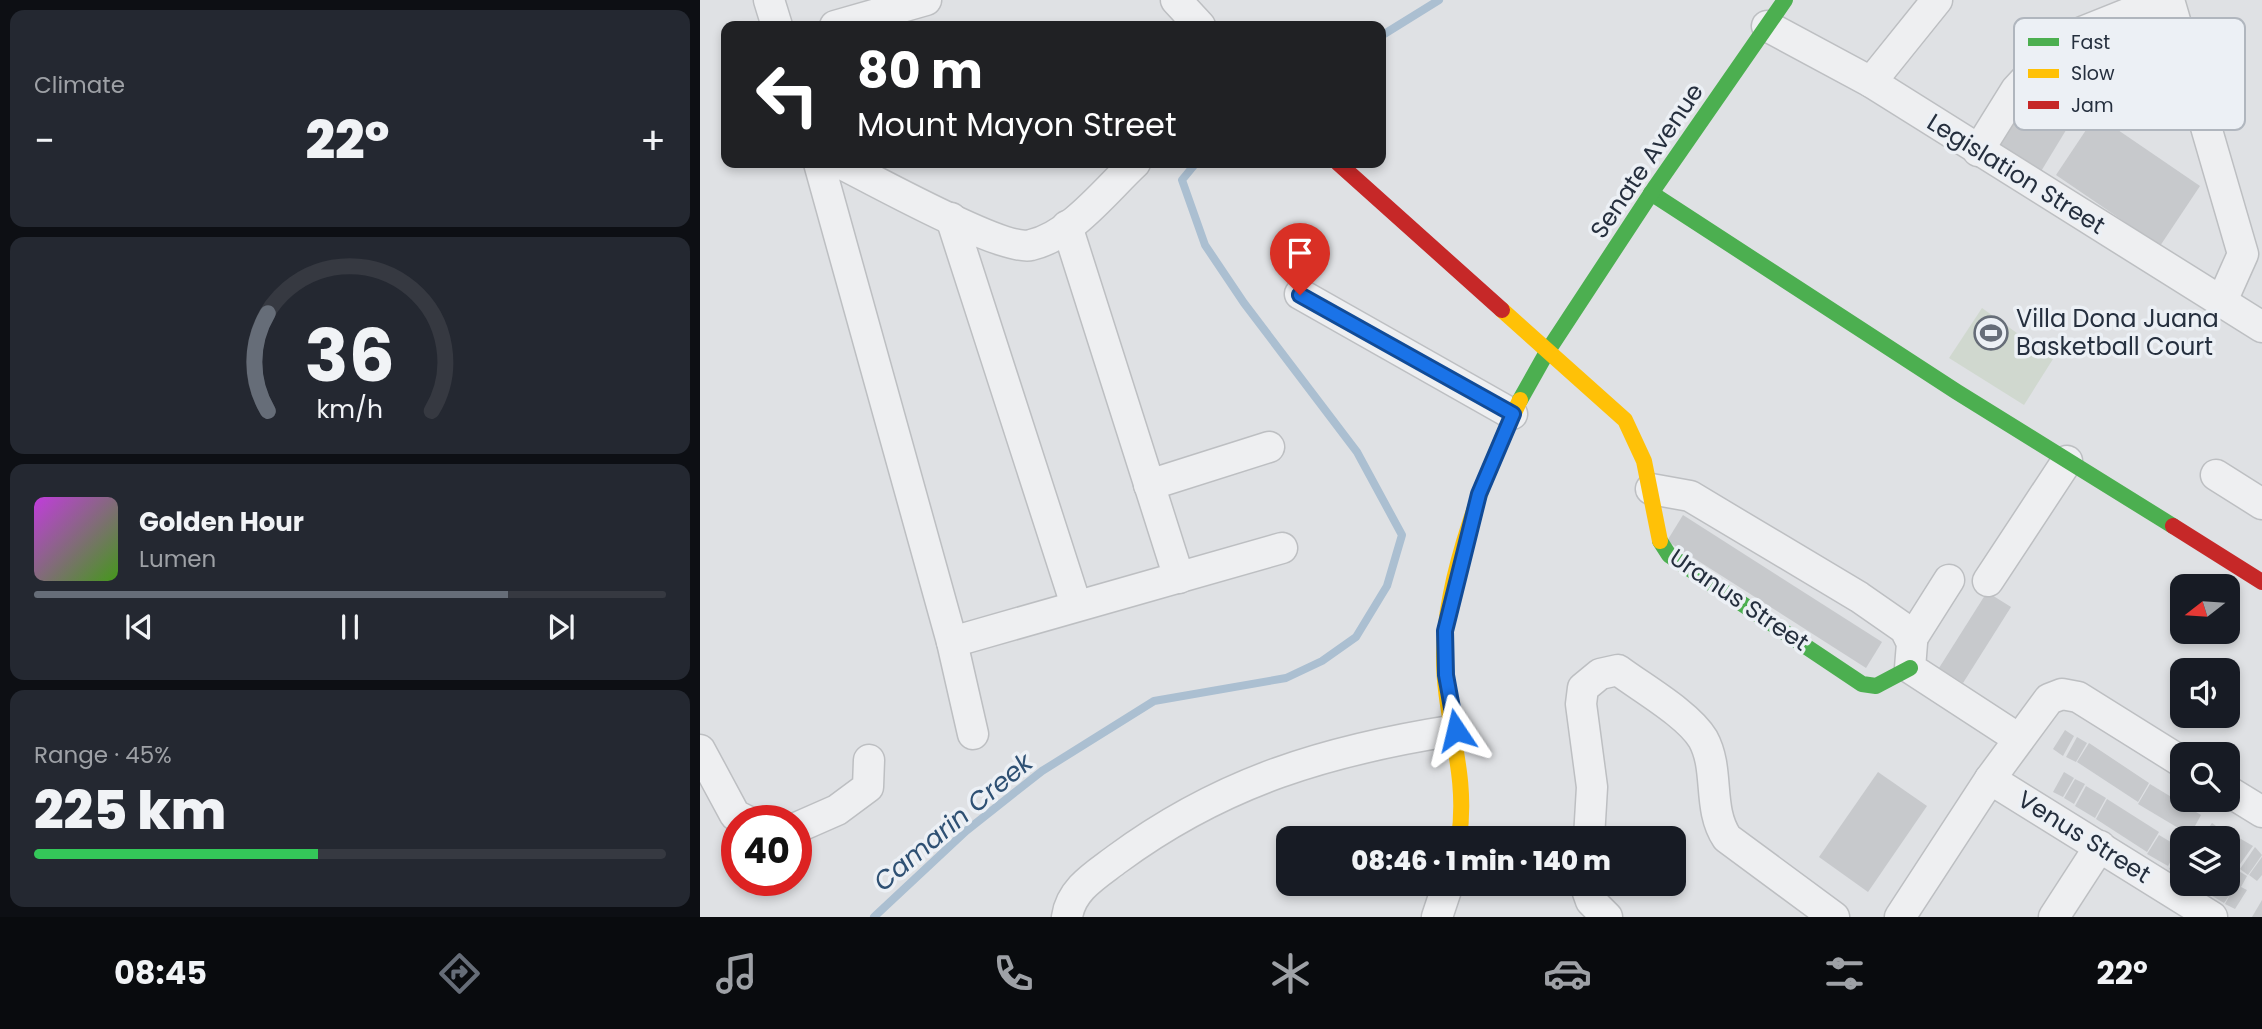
<!DOCTYPE html>
<meta charset="utf-8">
<style>
body{margin:0;font-family:Poppins,sans-serif;background:#242831;color:#f1f3f6;height:100vh;display:flex;flex-direction:column;font-size:26px;white-space:nowrap}
*{box-sizing:border-box;margin:0}
p{font-size:23px;color:#9ea1a6}
.icon{flex:none;width:38px;height:38px;fill:none;stroke:currentColor;stroke-width:2;stroke-linecap:round;stroke-linejoin:round}
.map{position:relative;flex:1;overflow:hidden}
.panel{display:flex;flex-direction:column;gap:10px;padding:10px;background:#0d0f14;width:700px}
.panel>*{flex:none}
.banner{position:absolute;left:21px;top:21px;width:665px;height:147px;border-radius:14px;box-shadow:0 4px 10px #0003;background:#202124;color:#fff;overflow:hidden}
.needle{width:46px;rotate:253deg}
.buttons{position:absolute;left:1470px;top:574px;display:grid;gap:14px}
.buttons a{display:grid;place-items:center;width:70px;height:70px;border-radius:14px;background:#171b24;box-shadow:0 4px 10px #0003;font-size:35px}
.speed{position:absolute;left:21px;top:805px;display:flex;gap:14px;font-size:35px;font-weight:700;text-align:center}
.speed>*{display:grid;place-content:center;width:91px;height:91px;border-radius:50%;background:#171b24;box-shadow:0 4px 10px #0003;line-height:1}
.speed .limit{border:10px solid #d22;background:#fff;color:#111}
.pin{position:absolute;display:grid;place-items:center;width:60px;height:60px;color:#fff;margin:-72px -30px;border-radius:50% 50% 50% 0;rotate:-45deg;box-shadow:0 0 7px #0007}
.pin .icon{rotate:45deg}
.me{position:absolute;width:77px;margin:-38px;rotate:350deg;stroke-linejoin:round;filter:drop-shadow(0 0 5px #0008)}
.turn{display:flex;align-items:center;gap:24px;height:147px;padding:0 21px;font-size:32px}
.turn .icon{width:91px;height:91px;stroke-width:2.5}
.turn b{display:block;font-size:49px;line-height:60px}
.big{font-size:52px;font-weight:800;line-height:1.1}
.panel .card{flex:1;display:flex;flex-direction:column;justify-content:center;gap:10px;min-width:0;padding:0 24px;border-radius:14px;background:#242831}
.panel .dial{align-items:center;gap:0}
.dial svg{height:182px;overflow:visible;fill:none;stroke:#363941;stroke-width:7;stroke-linecap:round;text-anchor:middle}
.dial text{fill:#f1f3f6;stroke:none}
.song{display:flex;align-items:center;gap:21px}
.cover{width:84px;height:84px;border-radius:10px;background:linear-gradient(135deg,hsl(290 70% 55%),hsl(100 70% 35%))}
.played{height:7px;border-radius:4px;background:linear-gradient(90deg,#666d78 75%,#363941 75%)}
.keys{display:flex;justify-content:space-around;direction:ltr}
.heat{display:flex;justify-content:space-between;align-items:center;font-size:38px;direction:ltr}
.charge{height:10px;border-radius:5px;background:linear-gradient(90deg,#34c759 45%,#363941 0)}
.trip{position:absolute;left:576px;top:826px;width:410px;height:70px;border-radius:14px;background:#171b24;box-shadow:0 4px 10px #0003;font-weight:800;line-height:70px;text-align:center}
.menu{display:flex;height:112px;justify-content:space-around;align-items:center;background:#090b0e;color:#9ea1a6}
.menu .icon{width:49px;height:49px}
.menu .current{color:#666d78}
.menu b{font-size:32px;color:#f1f3f6}
main{display:flex;flex:1;min-height:0}
.map>svg:first-child{display:block}
.green{fill:#d0d8cf}
.lines{fill:none;stroke-linecap:round;stroke-linejoin:round}
.stream{stroke:#abbfd1;stroke-width:8}
.building{fill:#c7c9cc}
.street-casing{stroke:#bdbfc2;stroke-width:33}
.street{stroke:#eeeff1;stroke-width:30}
.fast{stroke:#4caf50;stroke-width:16}
.slow{stroke:#ffc107;stroke-width:16}
.jam{stroke:#c62828;stroke-width:16}
.route-casing{stroke:#114b97;stroke-width:18}
.route{stroke:#1a73e8;stroke-width:12}
.labels{text-anchor:middle;stroke-width:7;stroke-linejoin:round;paint-order:stroke}
.street-label{font-size:24px;fill:#252f3e;stroke:#ecf0f5}
.poi-label{font-size:24px;fill:#252f3e;stroke:#ecf0f5;text-anchor:start}
.water-label{font-size:26px;font-style:italic;fill:#2e5073;stroke:#ecf0f5}
.key{fill:#ecf0f5;stroke:#b0b6be;stroke-width:2}
.key-label{font-size:19px;fill:#252f3e}
</style>
<main>
<section class="panel">
<div class="card"><p>Climate</p>
<div class="heat"><a>−</a><b class="big">22°</b><a>+</a></div>
</div>
<div class="card dial"><svg viewBox="0 0 100 80">
<path d="M14 69A42 42 0 1 1 86 69"/>
<path d="M14 69A42 42 0 0 1 14 26" stroke="#666d78"/>
<text x="50" y="56" font-size="32" font-weight="700">36</text>
<text x="50" y="72" font-size="11">km/h</text>
</svg></div>
<div class="card">
<div class="song"><i class="cover"></i><div><b>Golden Hour</b><p>Lumen</p></div></div>
<div class="played"></div>
<div class="keys"><svg class="icon" aria-label="previous" viewBox="0 0 24 24"><path d="M18 5L8 12l10 7zM5 5v14"/></svg><svg class="icon" aria-label="pause" viewBox="0 0 24 24"><path d="M8 5v14M16 5v14"/></svg><svg class="icon" aria-label="next" viewBox="0 0 24 24"><path d="M6 5l10 7-10 7zM19 5v14"/></svg></div>
</div>
<div class="card"><p>Range · 45%</p><b class="big">225 km</b><div class="charge"></div></div>
</section>
<div class="map">
<svg width="1562" height="917" viewBox="0 0 1562 917">
<rect width="100%" height="100%" fill="#dfe1e4"/>
<path class="green" d="M 1282,308 L 1353,359 L 1324,405 L 1249,358 Z"/>
<g class="lines">
<g class="stream">
<path d="M 681,36 L 739,0"/>
<path d="M 174,917 L 266,831 L 342,771 L 454,701 L 586,678 L 622,661 L 656,637 L 687,586 L 702,535 L 657,452 L 544,303 L 505,245 L 482,180 L 496,163"/>
</g>
</g>
<g class="building">
<path d="M 1334,86 L 1377,112 L 1340,173 L 1297,147 Z"/>
<path d="M 1396,115 L 1500,186 L 1460,246 L 1356,175 Z"/>
<path d="M 983,515 L 1182,642 L 1166,668 L 967,541 Z"/>
<path d="M 1287,592 L 1311,607 L 1263,683 L 1239,668 Z"/>
<path d="M 1365,730 L 1374,736 L 1363,756 L 1353,749 Z"/>
<path d="M 1377,737 L 1387,743 L 1376,762 L 1366,757 Z"/>
<path d="M 1389,743 L 1449,783 L 1438,802 L 1377,762 Z"/>
<path d="M 1178,772 L 1227,806 L 1168,892 L 1119,857 Z"/>
<path d="M 1364,772 L 1374,778 L 1363,797 L 1353,792 Z"/>
<path d="M 1375,779 L 1385,784 L 1374,804 L 1364,798 Z"/>
<path d="M 1450,784 L 1501,815 L 1490,835 L 1438,804 Z"/>
<path d="M 1386,786 L 1406,798 L 1395,818 L 1375,806 Z"/>
<path d="M 1407,799 L 1459,832 L 1447,852 L 1396,819 Z"/>
<path d="M 1512,823 L 1520,829 L 1514,838 L 1501,838 Z"/>
<path d="M 1523,829 L 1532,835 L 1529,838 L 1517,838 Z"/>
<path d="M 1459,835 L 1479,847 L 1468,866 L 1447,854 Z"/>
<path d="M 1534,835 L 1553,846 L 1538,867 L 1528,860 L 1528,844 Z"/>
<path d="M 1555,847 L 1562,855 L 1548,875 L 1540,869 Z"/>
<path d="M 1480,850 L 1482,869 L 1479,875 L 1469,869 Z"/>
<path d="M 1562,857 L 1562,875 L 1557,881 L 1549,875 Z"/>
<path d="M 1537,870 L 1547,876 L 1541,887 L 1547,890 L 1535,909 L 1525,904 L 1531,893 L 1524,903 L 1504,891 L 1508,884 L 1528,884 L 1528,879 L 1531,881 Z"/>
<path d="M 1491,884 L 1506,884 L 1502,890 Z"/>
<path d="M 1562,900 L 1562,917 L 1552,917 Z"/>
</g>
<g class="lines">
<defs>
<g id="street">
<path d="M 69,0 L 77,26"/>
<path d="M 476,0 L 500,26"/>
<path d="M 1469,0 L 1543,254 L 1522,301"/>
<path d="M 135,26 L 226,0"/>
<path d="M 1067,26 L 1171,82 L 1562,327"/>
<path d="M 1171,82 L 1237,0"/>
<path d="M 1278,151 L 1316,90 L 1362,40 L 1462,0"/>
<path d="M 119,163 L 252,642 L 273,734"/>
<path d="M 140,163 C 172,179 303,252 331,245 C 371,236 406,190 435,163"/>
<path d="M 251,218 L 376,605"/>
<path d="M 367,226 L 479,578"/>
<path d="M 600,294 L 812,414"/>
<path d="M 1516,475 L 1562,504"/>
<path d="M 449,485 L 569,447"/>
<path d="M 951,489 L 990,496 L 1159,597 L 1205,629 L 1212,643 L 1210,668 L 1319,739"/>
<path d="M 1288,581 L 1367,461"/>
<path d="M 1211,640 L 1249,580"/>
<path d="M 252,642 L 582,548"/>
<path d="M 0,750 L 35,815 L 47,821"/>
<path d="M 1290,779 L 1512,917"/>
<path d="M 1528,791 L 1562,812"/>
<path d="M 96,828 L 137,810 L 168,787 L 169,760"/>
<path d="M 889,838 L 892,787 L 881,704 L 883,688 L 900,674 L 918,670 C 942,688 988,714 1003,739 C 1020,770 1007,808 1027,838 L 1134,917"/>
<path d="M 885,884 L 891,901 L 907,917"/>
<path d="M 367,917 C 371,889 396,875 417,859 C 523,781 628,750 756,730"/>
<path d="M 737,917 L 748,884"/>
<path d="M 1200,917 L 1290,779 L 1349,699 L 1362,694 L 1378,697 L 1482,762"/>
<path d="M 1354,917 L 1400,846"/>
</g>
</defs>
<use href="#street" class="street-casing"/>
<use href="#street" class="street"/>
<g class="fast">
<path d="M 951,193 L 1257,392 L 1473,526"/>
<path d="M 820,400 L 847,352 L 956,186 L 1085,0"/>
<path d="M 960,541 L 969,555 L 1162,684 L 1176,686 L 1210,668"/>
</g>
<g class="slow">
<path d="M 802,310 L 925,420 L 944,461 L 960,541"/>
<path d="M 759,838 C 769,770 743,719 744,654 C 745,576 786,469 820,400"/>
</g>
<g class="jam">
<path d="M 638,163 L 802,310"/>
<path d="M 1473,526 L 1562,582"/>
</g>
</g>
<g class="lines">
<defs>
<path id="route" d="M 600,295 L 813,414 L 779,494 L 745,631 L 746,675 L 756,730"/>
</defs>
<use href="#route" class="route-casing"/>
<use href="#route" class="route"/>
</g>
<defs>
<symbol id="stadium-ring" viewBox="-11 -11 22 22"><circle r="9.5" fill="#ecf0f5" stroke="#666d78" stroke-width="1.5"/><path d="M0-5a6.5 5 0 1 0 0 10a6.5 5 0 1 0 0-10ZM-3.5-1.8h7v3.6h-7Z" fill="#666d78"/></symbol>
</defs>
<g fill-rule="evenodd">
<use href="#stadium-ring" x="1272" y="314" width="38" height="38"/>
</g>
<g class="labels">
<g class="street-label">
<text transform="translate(947 161) rotate(-56)" y="8">Senate Avenue</text>
<text transform="translate(1316 174) rotate(32)" y="8">Legislation Street</text>
<text transform="translate(1039 600) rotate(34)" y="8">Uranus Street</text>
<text transform="translate(1384 837) rotate(32)" y="8">Venus Street</text>
</g>
<g class="poi-label">
<text x="1316" y="327">Villa Dona Juana<tspan x="1316" dy="28">Basketball Court</tspan></text>
</g>
<g class="water-label">
<text transform="translate(253 822) rotate(-40)" y="9">Camarin Creek</text>
</g>
</g>
<rect x="1314" y="18" width="231" height="112" rx="10" class="key"/>
<rect x="1328" y="38" width="31" height="8" fill="#4caf50"/>
<rect x="1328" y="69" width="31" height="9" fill="#ffc107"/>
<rect x="1328" y="101" width="31" height="8" fill="#c62828"/>
<g class="key-label">
<text x="1371" y="49">Fast</text>
<text x="1371" y="80">Slow</text>
<text x="1371" y="112">Jam</text>
</g>
</svg>
<div class="buttons">
<a><svg class="needle" viewBox="-14 -14 28 28"><path d="M0-13l5 13h-10z" fill="#e53935"/><path d="M0 13l5-13h-10z" fill="#9ea1a6"/></svg></a>
<a><svg class="icon" aria-label="sound" viewBox="0 0 24 24"><path d="M4 9h4l5-4v14l-5-4H4zM17 9q2 3 0 6"/></svg></a>
<a><svg class="icon" aria-label="search" viewBox="0 0 24 24"><circle cx="10" cy="10" r="6"/><path d="M15 15l6 6"/></svg></a>
<a><svg class="icon" aria-label="layers" viewBox="0 0 24 24"><path d="M12 4l9 5-9 5-9-5zM3 14l9 5 9-5"/></svg></a>
</div>
<div class="speed"><div class="limit">40</div></div>
<div class="pin" style="left:600px;top:295px;background:#d93025"><svg class="icon" aria-label="arrive" viewBox="0 0 24 24"><path d="M6 21V4h12l-3 4 3 4H6"/></svg></div>
<svg class="me" style="left:756px;top:730px" viewBox="-20 -20 40 40"><path d="M0-17L14 15 0 8-14 15z" fill="#1a73e8" stroke="#fff" stroke-width="4"/></svg>
<div class="trip">08:46 · 1 min · 140 m</div>
<div class="banner">
<div class="turn"><svg class="icon" aria-label="left" viewBox="0 0 24 24"><path d="M17 20v-9H6M10 6l-5 5 5 5"/></svg><div><b>80 m</b>Mount Mayon Street</div></div>
</div>
</div>
</main>
<nav class="menu">
<b>08:45</b>
<svg class="icon current" aria-label="directions" viewBox="0 0 24 24"><path d="M12 3l9 9-9 9-9-9zM9 14v-3h6M13 9l2 2-2 2"/></svg>
<svg class="icon" aria-label="music" viewBox="0 0 24 24"><path d="M9 18V5l10-2v13"/><circle cx="6" cy="18" r="3"/><circle cx="16" cy="16" r="3"/></svg>
<svg class="icon" aria-label="phone" viewBox="0 0 24 24"><path d="M5 4h4l2 5-3 2q2 4 5 5l2-3 5 2v4C11 20 4 13 5 4z"/></svg>
<svg class="icon" aria-label="climate" viewBox="0 0 24 24"><path d="M12 3v18M4 7l16 10M4 17L20 7"/></svg>
<svg class="icon" aria-label="car" viewBox="0 0 24 24"><path d="M5 17H2v-5l4-1 3-4h7l3 4 3 1v5h-3M9 17h6M6 11h13"/><circle cx="7" cy="17" r="2"/><circle cx="17" cy="17" r="2"/></svg>
<svg class="icon" aria-label="filters" viewBox="0 0 24 24"><path d="M4 7h16M4 17h16"/><circle cx="9" cy="7" r="2"/><circle cx="15" cy="17" r="2"/></svg>
<b>22°</b>
</nav>
